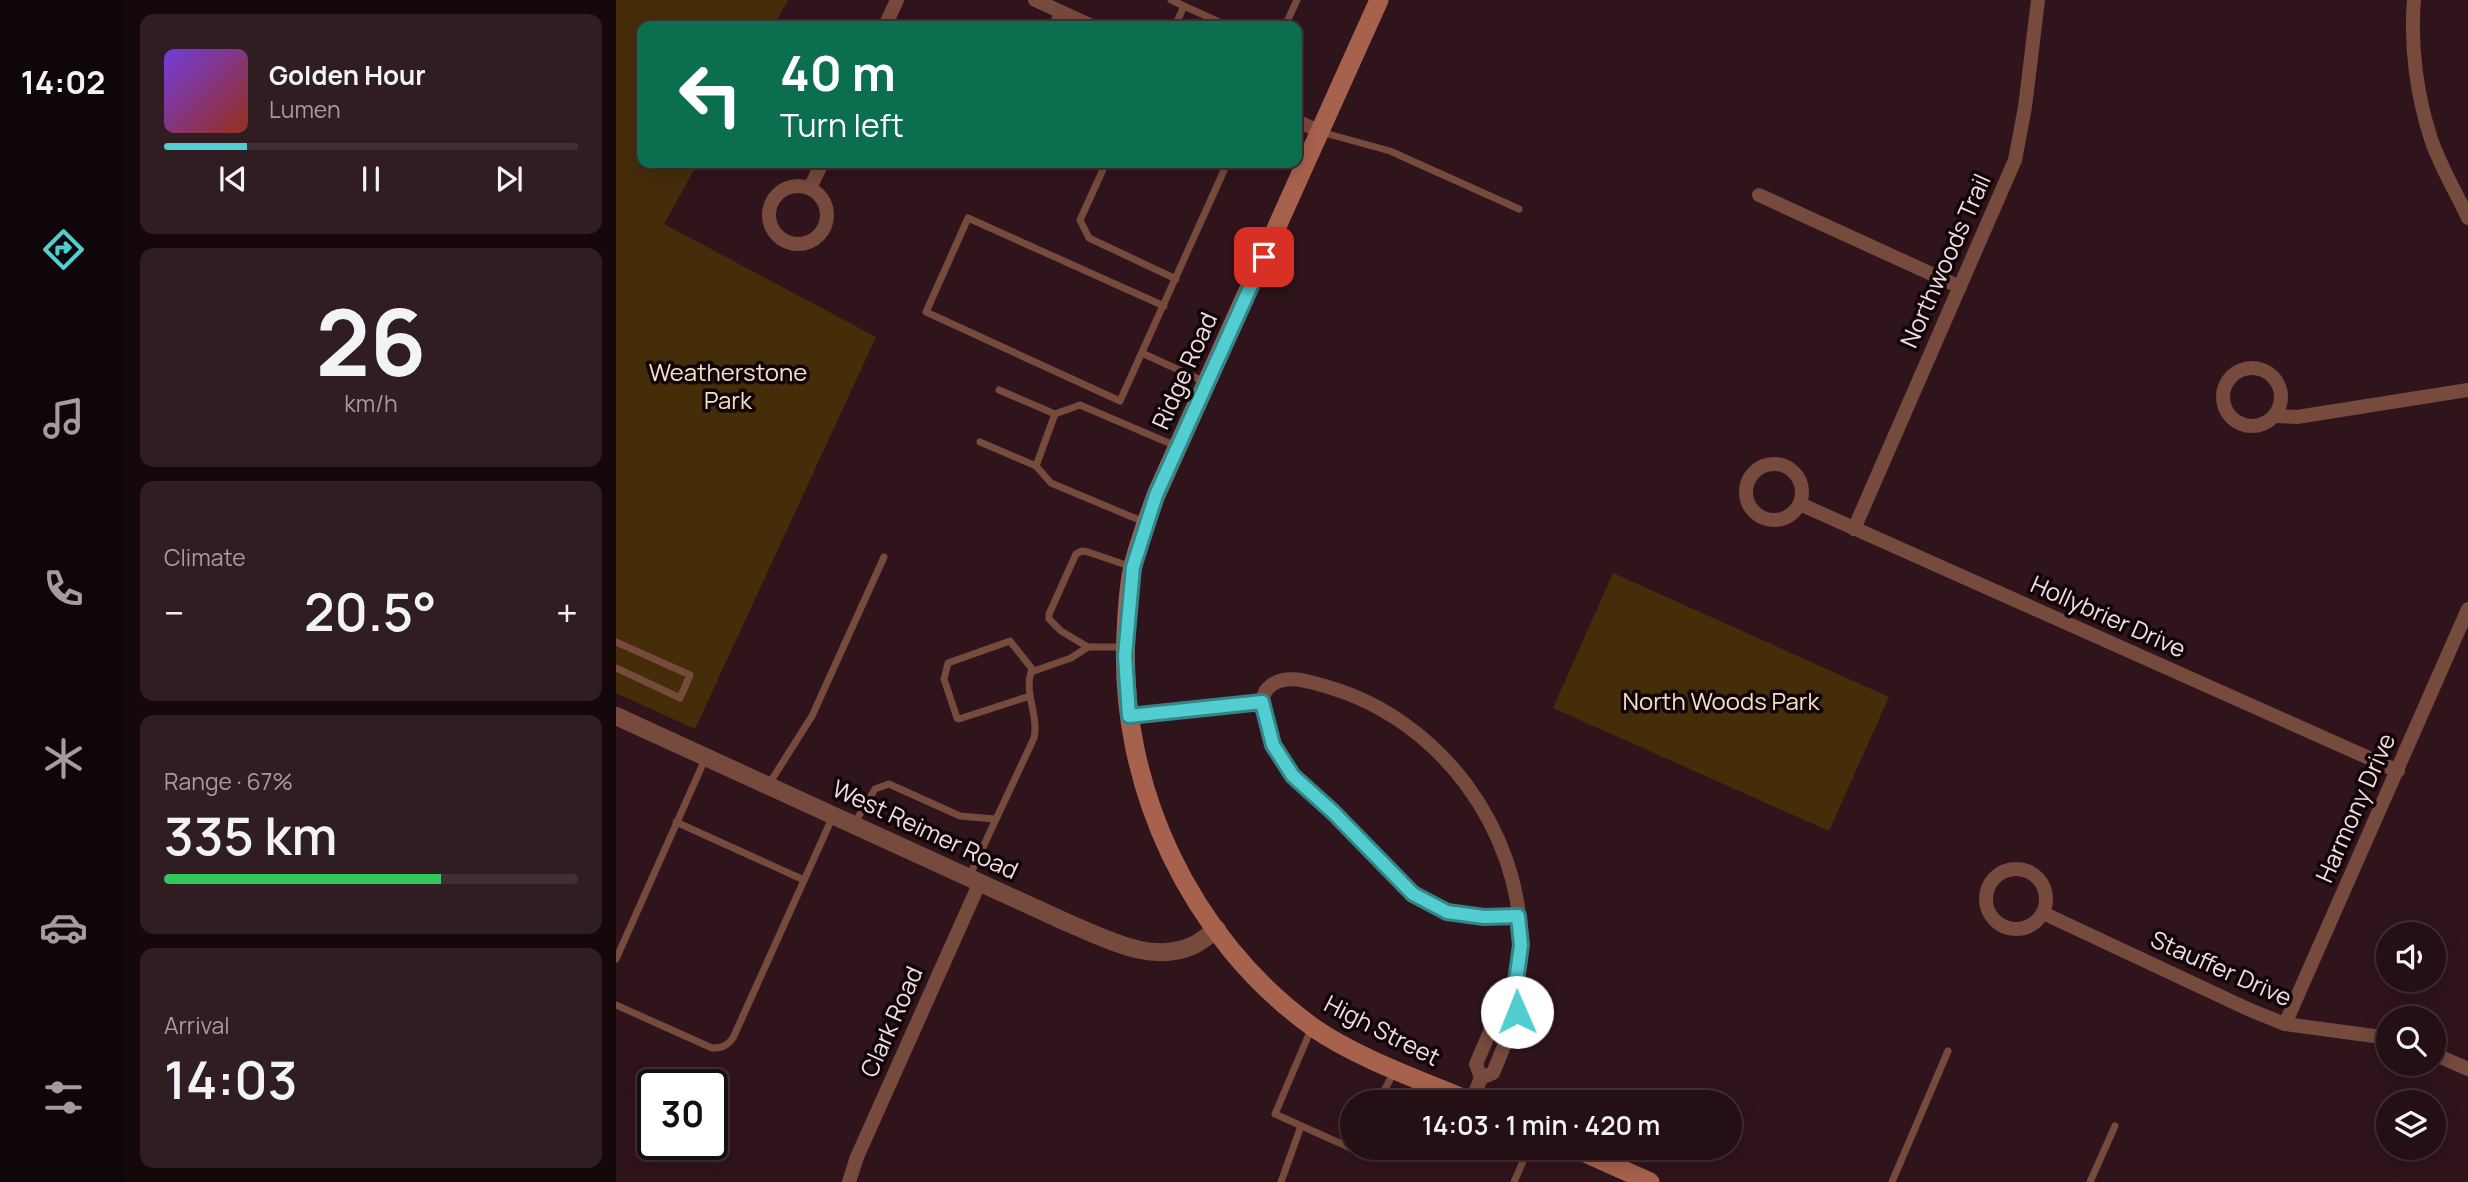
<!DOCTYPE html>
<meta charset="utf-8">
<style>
body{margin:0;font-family:Manrope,sans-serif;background:#301d22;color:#f1f3f6;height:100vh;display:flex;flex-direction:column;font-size:26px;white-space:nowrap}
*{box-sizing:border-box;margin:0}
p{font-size:23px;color:#a39ca0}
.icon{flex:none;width:38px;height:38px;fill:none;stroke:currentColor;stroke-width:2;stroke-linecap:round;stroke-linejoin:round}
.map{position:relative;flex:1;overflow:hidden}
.panel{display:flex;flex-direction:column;gap:14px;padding:14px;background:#14080b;width:490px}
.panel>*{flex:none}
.banner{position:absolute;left:21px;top:21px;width:665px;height:147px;border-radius:14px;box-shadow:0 4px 18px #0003,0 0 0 2px #412f34;background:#0b6e4f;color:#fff;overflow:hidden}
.tools{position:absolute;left:1760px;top:922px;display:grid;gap:14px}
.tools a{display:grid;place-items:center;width:70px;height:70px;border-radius:50%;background:#240f14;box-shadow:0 4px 18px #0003,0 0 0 2px #412f34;font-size:35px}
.speed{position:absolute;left:21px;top:1069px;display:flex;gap:14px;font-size:35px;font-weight:700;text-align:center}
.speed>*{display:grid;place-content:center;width:91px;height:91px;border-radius:50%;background:#240f14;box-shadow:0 4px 18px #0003,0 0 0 2px #412f34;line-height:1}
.speed .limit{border:4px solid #111;border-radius:10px;background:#fff;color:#111}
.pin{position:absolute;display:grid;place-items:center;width:60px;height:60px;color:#fff;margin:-30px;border-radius:14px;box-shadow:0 4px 10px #0006}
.me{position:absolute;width:77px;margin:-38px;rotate:359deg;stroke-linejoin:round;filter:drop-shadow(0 0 5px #0008)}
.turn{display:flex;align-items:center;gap:24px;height:147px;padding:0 28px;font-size:32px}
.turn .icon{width:91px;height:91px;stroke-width:2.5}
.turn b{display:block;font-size:49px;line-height:60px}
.big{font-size:52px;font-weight:600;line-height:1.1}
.panel .tile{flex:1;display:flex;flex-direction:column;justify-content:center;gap:10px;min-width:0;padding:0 24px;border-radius:14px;background:#301d22}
.panel .dial{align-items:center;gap:0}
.dial b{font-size:91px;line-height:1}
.song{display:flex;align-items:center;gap:21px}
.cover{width:84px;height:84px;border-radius:10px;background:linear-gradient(135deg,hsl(260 70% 55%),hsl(10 70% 35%))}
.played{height:7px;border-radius:4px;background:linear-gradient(90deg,#52cdd0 20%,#412f34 20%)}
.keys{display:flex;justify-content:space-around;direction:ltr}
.heat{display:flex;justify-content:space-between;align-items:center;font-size:38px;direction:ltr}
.charge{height:10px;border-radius:5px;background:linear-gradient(90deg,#34c759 67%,#412f34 0)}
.trip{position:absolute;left:724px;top:1090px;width:402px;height:70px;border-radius:35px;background:#240f14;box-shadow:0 4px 18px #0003,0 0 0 2px #412f34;font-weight:600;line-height:70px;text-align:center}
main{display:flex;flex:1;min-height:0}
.tab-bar{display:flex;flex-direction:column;width:126px;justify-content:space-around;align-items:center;background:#0e0608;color:#a39ca0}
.tab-bar .icon{width:49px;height:49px}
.tab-bar .selected{color:#52cdd0}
.tab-bar b{font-size:32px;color:#f1f3f6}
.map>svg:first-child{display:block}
.green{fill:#452d0a}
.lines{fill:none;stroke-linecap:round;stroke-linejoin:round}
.service{stroke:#764a3d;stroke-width:7}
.minor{stroke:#764a3d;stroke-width:14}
.tertiary{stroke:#764a3d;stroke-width:18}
.secondary{stroke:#a7624d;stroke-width:19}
.route-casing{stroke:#358587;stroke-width:18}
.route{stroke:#52cdd0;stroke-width:12}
.labels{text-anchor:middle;stroke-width:7;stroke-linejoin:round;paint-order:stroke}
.street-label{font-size:24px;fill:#f2dde1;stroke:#100507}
.park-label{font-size:24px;fill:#f7e0c5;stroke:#100507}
</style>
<main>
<nav class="tab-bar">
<b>14:02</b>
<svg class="icon selected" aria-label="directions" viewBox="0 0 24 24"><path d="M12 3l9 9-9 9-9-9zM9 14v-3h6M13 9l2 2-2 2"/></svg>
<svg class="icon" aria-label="music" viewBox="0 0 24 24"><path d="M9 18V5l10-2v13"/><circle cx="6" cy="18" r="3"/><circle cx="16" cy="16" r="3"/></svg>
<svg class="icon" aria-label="phone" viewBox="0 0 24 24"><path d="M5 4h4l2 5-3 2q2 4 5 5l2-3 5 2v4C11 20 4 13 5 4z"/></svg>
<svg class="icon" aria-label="climate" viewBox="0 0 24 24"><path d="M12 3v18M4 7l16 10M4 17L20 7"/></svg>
<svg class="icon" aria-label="car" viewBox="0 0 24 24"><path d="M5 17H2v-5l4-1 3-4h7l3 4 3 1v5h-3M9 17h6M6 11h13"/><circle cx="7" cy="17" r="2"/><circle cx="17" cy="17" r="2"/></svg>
<svg class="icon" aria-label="filters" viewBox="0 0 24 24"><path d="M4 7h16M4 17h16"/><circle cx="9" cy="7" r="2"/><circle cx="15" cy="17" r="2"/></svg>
</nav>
<section class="panel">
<div class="tile">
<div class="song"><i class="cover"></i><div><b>Golden Hour</b><p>Lumen</p></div></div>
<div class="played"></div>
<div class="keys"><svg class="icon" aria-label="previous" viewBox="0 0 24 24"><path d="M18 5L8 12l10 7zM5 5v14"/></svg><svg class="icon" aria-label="pause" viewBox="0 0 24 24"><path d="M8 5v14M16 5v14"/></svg><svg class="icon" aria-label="next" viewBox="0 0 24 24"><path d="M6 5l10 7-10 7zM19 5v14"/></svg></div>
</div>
<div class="tile dial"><b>26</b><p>km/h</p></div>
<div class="tile"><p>Climate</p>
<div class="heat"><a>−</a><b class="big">20.5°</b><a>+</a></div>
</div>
<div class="tile"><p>Range · 67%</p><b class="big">335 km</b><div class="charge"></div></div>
<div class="tile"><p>Arrival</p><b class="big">14:03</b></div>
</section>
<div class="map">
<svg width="1852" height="1182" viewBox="0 0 1852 1182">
<rect width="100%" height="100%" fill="#30141b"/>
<g class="green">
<path d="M 0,0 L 172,0 L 158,26 L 26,26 L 26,163 L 82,163 L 48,224 L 260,337 L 79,729 L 0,693 Z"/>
<path d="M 997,573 L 1273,697 L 1213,831 L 937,708 Z"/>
</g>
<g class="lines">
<g class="service">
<path d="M 555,0 L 568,6"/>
<path d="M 436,26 L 442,11"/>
<path d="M 559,26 L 568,6 L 612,26"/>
<path d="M 669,26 L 681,0"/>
<path d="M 705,132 L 774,151 L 903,209"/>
<path d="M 490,163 L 464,220 L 473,238 L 560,279"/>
<path d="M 548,306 L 352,218 L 310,312 L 504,401 L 610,166 L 609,163"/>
<path d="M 526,353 L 589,382"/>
<path d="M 383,390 L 439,414 L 464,405 L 560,446"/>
<path d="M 364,442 L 420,466 L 435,483 L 528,522"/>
<path d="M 420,466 L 439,414"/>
<path d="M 0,642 L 74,675 L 64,698 L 0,668"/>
<path d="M 472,647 L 445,631 L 433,619 L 433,614 L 460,554 L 466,551 L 472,552 L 516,567"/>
<path d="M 414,696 L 343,719 L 341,718 L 328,679 L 332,663 L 394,641 L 417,670"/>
<path d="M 153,784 L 196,716 L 268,557"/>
<path d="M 60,822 L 188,880"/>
<path d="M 238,824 L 259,789 L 273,784 L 344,816 L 379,819"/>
<path d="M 353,877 L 418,738 C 423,716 408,694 415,672 L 455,658 L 472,647 L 509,647"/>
<path d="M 0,959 L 90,757"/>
<path d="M 0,1005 L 96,1048 C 106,1048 111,1046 117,1038 L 217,816"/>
<path d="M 696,1027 L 659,1114 L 739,1150 L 740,1148"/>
<path d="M 762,1102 L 778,1072"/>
<path d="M 665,1182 L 685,1126"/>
<path d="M 898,1182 L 913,1148"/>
<path d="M 1276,1182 L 1332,1051"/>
<path d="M 1474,1182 L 1499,1126"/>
</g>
<g class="minor">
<path d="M 419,0 L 476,26"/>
<path d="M 1798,0 C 1794,46 1801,96 1815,139 C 1824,166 1840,192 1852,218"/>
<path d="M 269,26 L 281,0"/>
<path d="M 681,121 L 705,132"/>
<circle cx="182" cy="215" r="29"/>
<path d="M 194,188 L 206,163"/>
<path d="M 1143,195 L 1344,287"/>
<circle cx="1636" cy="397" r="29"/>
<path d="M 1658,416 L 1681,417 L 1852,390"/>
<circle cx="1158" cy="492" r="28"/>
<path d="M 1184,504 L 1782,771"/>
<path d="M 1238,529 L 1399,160 L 1409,107 L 1422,0"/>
<path d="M 513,716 L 646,702"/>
<circle cx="1400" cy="899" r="30"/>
<path d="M 1427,913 L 1634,1010 L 1669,1024 L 1773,1038"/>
<path d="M 898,996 C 900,980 905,961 905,944 C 904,828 823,719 712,687 C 694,682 668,672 652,688 C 644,696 648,708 650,718 C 652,726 654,735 657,743 C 669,777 702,797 726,822 C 757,854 786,894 829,911 C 851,919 879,917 902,916"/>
<path d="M 1669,1024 L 1852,609"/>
<path d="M 1818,1054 L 1852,1069"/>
<path d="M 855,1102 L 865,1078 L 860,1064 L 886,1004 L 898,996 L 902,1012 L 877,1073 L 865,1078"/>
<path d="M 233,1182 L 241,1157 L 364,882"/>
</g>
<path class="tertiary" d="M 0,716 L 452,923 C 491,939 536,965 578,945 C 586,941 594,934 601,929"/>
<g class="secondary">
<path d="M 763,0 L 540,495 C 532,518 523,542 517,566 C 512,587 511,612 510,634 C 502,785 574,939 698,1028 C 741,1058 807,1081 856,1102"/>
<path d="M 958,1148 L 1034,1182"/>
</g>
</g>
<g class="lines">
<defs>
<path id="route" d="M 648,257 L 540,495 L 517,567 L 509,656 L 513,716 L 646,702 L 657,745 L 677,776 L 717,812 L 797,894 L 831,912 L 868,917 L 902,916 L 905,945 L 898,996 L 901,1012"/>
</defs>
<use href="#route" class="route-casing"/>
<use href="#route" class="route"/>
</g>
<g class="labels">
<g class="street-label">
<text transform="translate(1330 261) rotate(-66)" y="8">Northwoods Trail</text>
<text transform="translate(569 371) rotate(-66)" y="8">Ridge Road</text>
<text transform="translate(1492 617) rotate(24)" y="8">Hollybrier Drive</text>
<text transform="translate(1740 808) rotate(-66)" y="8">Harmony Drive</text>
<text transform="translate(309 830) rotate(25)" y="8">West Reimer Road</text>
<text transform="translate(1605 969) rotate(24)" y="8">Stauffer Drive</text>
<text transform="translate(276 1022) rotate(-66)" y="8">Clark Road</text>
<text transform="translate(766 1031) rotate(27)" y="8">High Street</text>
</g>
<g class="park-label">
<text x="112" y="381">Weatherstone<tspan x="112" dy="28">Park</tspan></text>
<text x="1105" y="710">North Woods Park</text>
</g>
</g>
</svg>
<div class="tools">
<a><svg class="icon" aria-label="sound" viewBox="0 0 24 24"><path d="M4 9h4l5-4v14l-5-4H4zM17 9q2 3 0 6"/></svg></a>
<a><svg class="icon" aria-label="search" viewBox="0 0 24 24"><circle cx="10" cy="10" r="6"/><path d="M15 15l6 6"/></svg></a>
<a><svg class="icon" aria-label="layers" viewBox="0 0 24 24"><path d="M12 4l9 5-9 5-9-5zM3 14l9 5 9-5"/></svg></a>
</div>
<div class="speed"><div class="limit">30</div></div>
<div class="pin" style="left:648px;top:257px;background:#d93025"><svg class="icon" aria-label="arrive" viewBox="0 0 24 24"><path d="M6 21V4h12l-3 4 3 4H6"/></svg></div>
<svg class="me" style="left:901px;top:1012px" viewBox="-20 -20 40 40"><circle r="19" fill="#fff"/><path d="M0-13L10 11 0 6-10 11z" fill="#52cdd0"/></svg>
<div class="trip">14:03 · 1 min · 420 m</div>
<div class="banner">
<div class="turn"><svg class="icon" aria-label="left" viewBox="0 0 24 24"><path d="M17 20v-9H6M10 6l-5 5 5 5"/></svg><div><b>40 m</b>Turn left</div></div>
</div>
</div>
</main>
